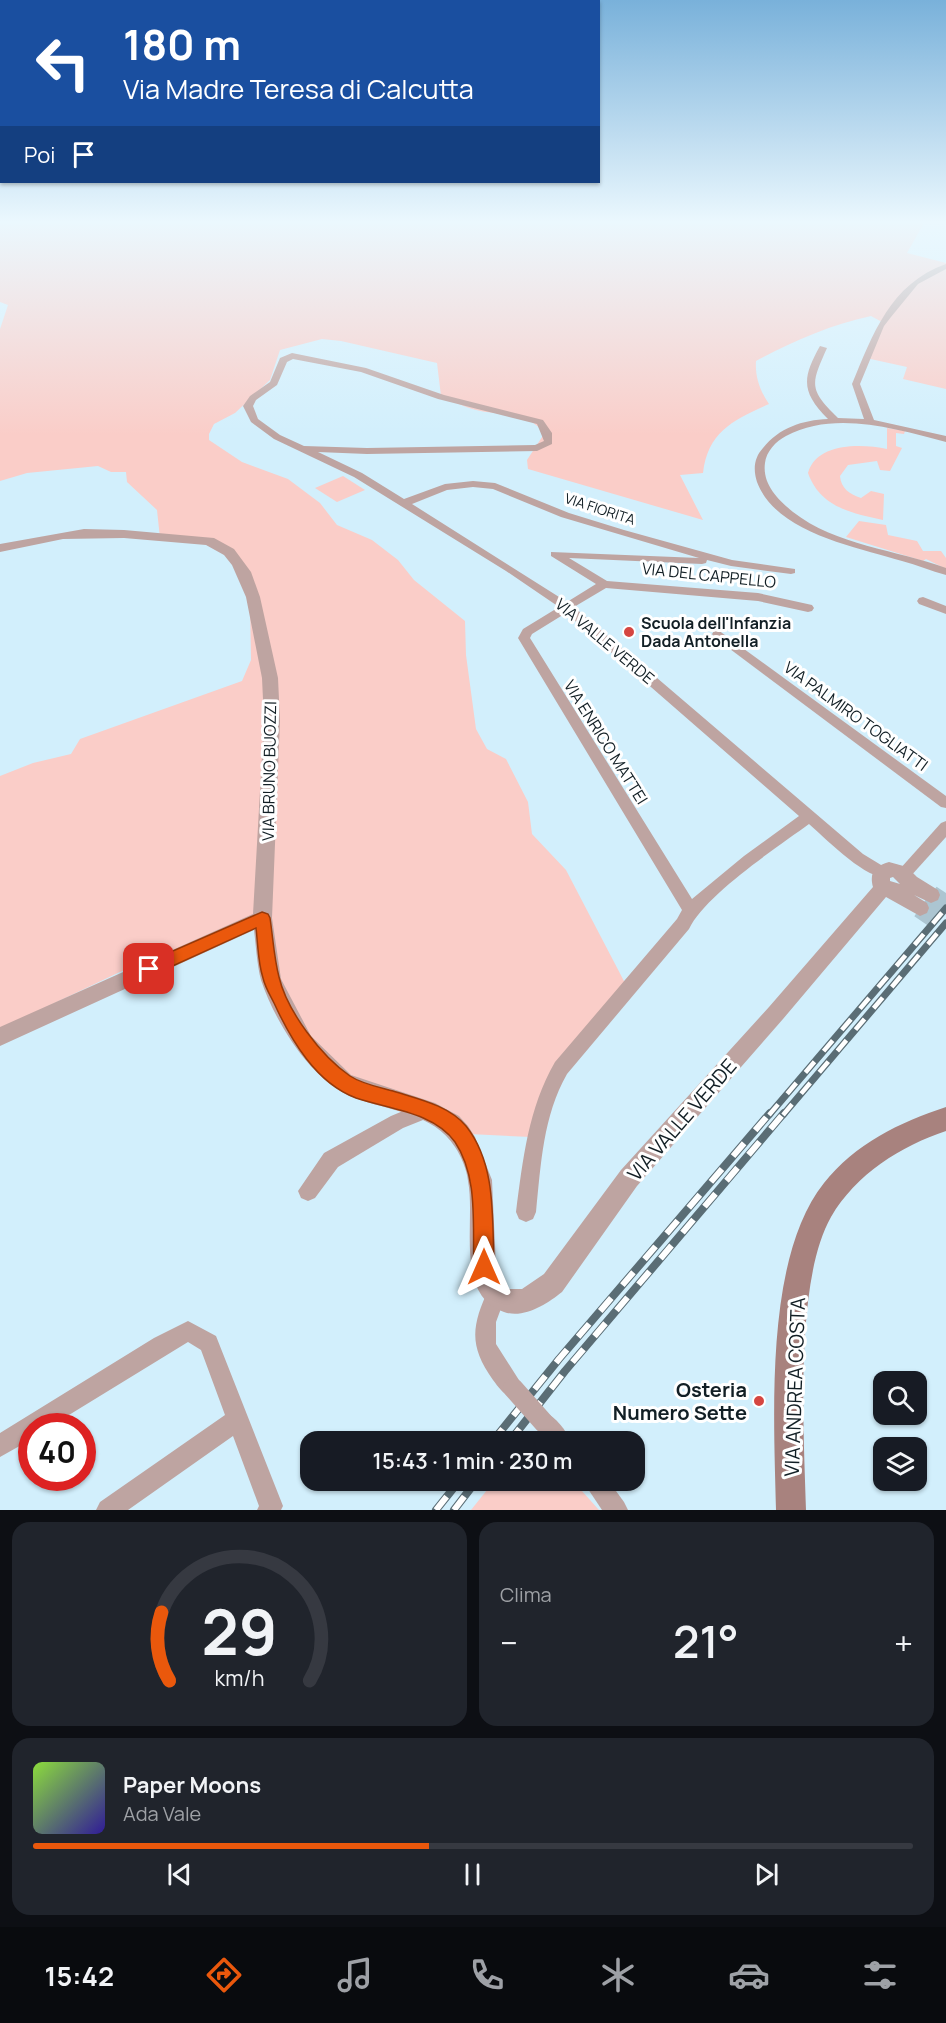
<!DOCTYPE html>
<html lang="it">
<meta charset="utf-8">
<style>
body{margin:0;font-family:Manrope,sans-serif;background:#20242c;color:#f1f3f6;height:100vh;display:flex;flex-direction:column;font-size:22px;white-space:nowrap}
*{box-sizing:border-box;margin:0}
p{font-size:20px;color:#9ea1a6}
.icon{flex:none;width:33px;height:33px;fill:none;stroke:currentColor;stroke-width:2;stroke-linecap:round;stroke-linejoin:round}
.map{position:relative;height:1510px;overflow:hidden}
.details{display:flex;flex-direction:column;gap:12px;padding:12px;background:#0d0f14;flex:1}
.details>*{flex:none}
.guide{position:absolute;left:0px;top:0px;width:600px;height:183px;box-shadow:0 2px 4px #0004;background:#1a4fa0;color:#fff;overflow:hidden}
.fabs{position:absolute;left:873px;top:1371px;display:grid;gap:12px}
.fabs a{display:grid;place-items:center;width:54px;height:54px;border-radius:12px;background:#171b24;box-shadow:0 2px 4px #0004;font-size:30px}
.speed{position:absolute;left:18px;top:1413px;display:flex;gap:12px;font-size:30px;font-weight:700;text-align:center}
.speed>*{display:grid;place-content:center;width:78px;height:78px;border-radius:50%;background:#171b24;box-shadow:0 2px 4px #0004;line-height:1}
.speed .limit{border:9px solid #d22;background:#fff;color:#111}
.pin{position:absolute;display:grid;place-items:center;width:51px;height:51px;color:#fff;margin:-26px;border-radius:12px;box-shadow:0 3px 9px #0006}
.me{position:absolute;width:66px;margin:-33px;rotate:0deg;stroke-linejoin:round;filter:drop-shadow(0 0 4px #0008)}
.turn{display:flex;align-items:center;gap:21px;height:126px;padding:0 24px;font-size:27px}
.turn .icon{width:78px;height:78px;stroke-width:2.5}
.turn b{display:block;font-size:42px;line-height:51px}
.then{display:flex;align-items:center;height:57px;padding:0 24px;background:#0003;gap:12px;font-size:22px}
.big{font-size:45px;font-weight:600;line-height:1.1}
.details .card{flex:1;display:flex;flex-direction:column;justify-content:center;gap:9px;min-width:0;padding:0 21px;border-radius:18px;background:#20242c}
.details .dial{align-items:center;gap:0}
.dial svg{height:156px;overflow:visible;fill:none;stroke:#363941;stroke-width:7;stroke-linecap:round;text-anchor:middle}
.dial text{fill:#f1f3f6;stroke:none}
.song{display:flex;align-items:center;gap:18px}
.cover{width:72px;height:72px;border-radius:9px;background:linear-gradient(135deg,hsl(90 70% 55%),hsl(250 70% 35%))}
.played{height:6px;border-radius:3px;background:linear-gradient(90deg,#ea580c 45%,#363941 45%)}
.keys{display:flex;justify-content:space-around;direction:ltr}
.heat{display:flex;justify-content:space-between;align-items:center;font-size:33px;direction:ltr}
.details .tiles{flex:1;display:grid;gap:12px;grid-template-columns:1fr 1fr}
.card:last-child{grid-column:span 2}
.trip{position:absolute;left:300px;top:1431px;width:345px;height:60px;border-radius:18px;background:#171b24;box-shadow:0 2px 4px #0004;font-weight:600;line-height:60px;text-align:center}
.tabs{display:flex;height:96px;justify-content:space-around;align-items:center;background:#090b0e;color:#9ea1a6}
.tabs .icon{width:42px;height:42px}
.tabs .selected{color:#ea580c}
.tabs b{font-size:27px;color:#f1f3f6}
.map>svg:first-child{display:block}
.green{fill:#facdc8}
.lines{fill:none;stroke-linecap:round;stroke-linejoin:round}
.tertiary-tunnel{stroke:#acc5d1;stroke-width:20;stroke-dasharray:20 10;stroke-linecap:butt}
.minor{fill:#bea4a1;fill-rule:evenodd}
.tertiary{fill:#bea4a1;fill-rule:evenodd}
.secondary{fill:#a8827e;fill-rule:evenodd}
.rail-far1-casing{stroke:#5a6d75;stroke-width:7}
.rail-casing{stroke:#5a6d75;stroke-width:8}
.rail-far1{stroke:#fff;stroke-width:4.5;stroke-dasharray:14;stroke-linecap:butt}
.rail{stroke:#fff;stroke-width:6;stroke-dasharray:17;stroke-linecap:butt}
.minor-bridge{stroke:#bea4a1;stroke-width:20}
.route{fill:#ea580c;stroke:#983908;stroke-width:1.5}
.poi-dot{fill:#d54641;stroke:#fff;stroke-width:2}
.labels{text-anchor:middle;stroke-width:6;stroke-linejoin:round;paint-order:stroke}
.far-street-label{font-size:14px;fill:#121f25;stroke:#fff}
.street-label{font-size:16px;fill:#121f25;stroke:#fff}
.poi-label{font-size:16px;font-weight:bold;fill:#121f25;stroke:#fff;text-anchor:start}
.near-street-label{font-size:20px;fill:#121f25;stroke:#fff}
.near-poi-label{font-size:20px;font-weight:bold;fill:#121f25;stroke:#fff;text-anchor:end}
</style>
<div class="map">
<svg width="946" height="1510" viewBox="0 0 946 1510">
<rect width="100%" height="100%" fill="#d2effc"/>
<g class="green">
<path d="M 0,223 L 924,223 L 907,253 L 946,263 L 946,389 L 903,379 L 907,367 L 866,358 L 882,322 L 871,316 C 830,325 793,341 756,361 C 755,377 760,391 769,404 C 734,420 708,431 703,473 L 680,475 L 703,520 L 528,469 L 527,460 L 544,434 C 530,411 499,416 476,410 C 464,407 452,401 441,396 L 437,363 L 341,341 L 322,339 L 280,350 L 270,380 L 235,413 L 214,424 L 209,434 L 209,440 L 242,462 L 288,479 L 320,503 L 337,525 L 372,540 L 398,560 L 414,580 L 465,621 L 466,655 L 476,729 L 487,749 L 506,759 L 528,802 L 532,834 L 566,870 L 625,983 L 595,1023 L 531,1137 L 469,1134 L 434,1124 L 348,1092 L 291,1024 L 261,927 L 143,961 L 0,1029 L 0,776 L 33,763 L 71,754 L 80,739 L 242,681 L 251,660 L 250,605 L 231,558 L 202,542 L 160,538 L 157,510 L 127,482 L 126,472 L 111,472 L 98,466 L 27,473 L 0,481 L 0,329 L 8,305 L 0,302 Z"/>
<path d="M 887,428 L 905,431 L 904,434 L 896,433 L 896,446 L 902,448 L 890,471 L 880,470 L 877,461 L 848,465 L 840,476 C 841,489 850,494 861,498 L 871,491 L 884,494 L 883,520 C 851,513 820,507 808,473 C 817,442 862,444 887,449 Z"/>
<path d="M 343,476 L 365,490 L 337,502 L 315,488 Z"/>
<path d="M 859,521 L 886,525 L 888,535 L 917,541 L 923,551 L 941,551 L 946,558 L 946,569 L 926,559 L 923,561 L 846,537 Z"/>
<path d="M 495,1480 L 573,1481 L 599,1510 L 471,1510 Z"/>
</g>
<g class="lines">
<g class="tertiary-tunnel">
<path d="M 931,895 L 946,905"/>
<path d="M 920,908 L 946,926"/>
</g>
<g class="minor">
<path d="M 946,264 L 946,269 L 918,284 L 891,317 L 884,326 L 860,384 L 874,420 L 946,436 L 946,442 C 896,429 835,410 786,436 C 776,441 766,452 765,463 C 762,484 778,500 793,512 C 835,545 897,550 946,568 L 946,575 C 931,571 917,565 902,561 C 856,547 776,533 757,482 C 753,469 754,458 763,448 C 779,428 802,420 828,419 C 801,392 802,378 820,346 L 827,348 C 811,384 808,389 838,418 L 864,419 L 852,384 C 873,334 890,284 946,264 Z"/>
<path d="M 292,353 L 366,368 L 444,395 L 543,420 L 552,433 L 552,444 L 537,451 L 367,454 L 318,452 L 362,473 L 404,499 L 445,484 L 473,481 L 495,483 L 569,513 L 624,530 L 732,560 L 795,569 L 795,573 L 791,574 L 731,566 L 707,560 L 706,563 L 702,564 L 569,558 L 607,581 L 758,593 L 812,605 L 814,608 L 812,611 L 808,612 L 758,601 L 606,588 L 574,607 L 863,854 L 886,868 L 888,872 L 886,876 C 868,882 823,836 809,824 C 776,848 705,895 689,929 L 567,1074 C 543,1116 541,1164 536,1212 L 533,1219 L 526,1222 L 519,1219 L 516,1212 C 523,1159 528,1109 555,1062 L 677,919 L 682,910 L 518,638 L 523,629 L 559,607 L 506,571 L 354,477 L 274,439 L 251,422 L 243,406 L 250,396 L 270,382 L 280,358 ZM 293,359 L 361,372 L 438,399 L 537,424 L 544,441 L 535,445 L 367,448 L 304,446 L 280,435 L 258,419 L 253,406 L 256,400 L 277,385 L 287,362 ZM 473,487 L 493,489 L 561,517 L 699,558 L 551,552 L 551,556 L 596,584 L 567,602 L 412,504 L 447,490 ZM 566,613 L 799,816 L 744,856 L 692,899 L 530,638 L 532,634 Z"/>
<path d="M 923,597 L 946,606 L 946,614 L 919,604 L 917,601 L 919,598 Z"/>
<path d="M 718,630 L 946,796 L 946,808 L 941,807 L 714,637 L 712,634 L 714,631 Z"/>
<path d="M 946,821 L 946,837 L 909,878 L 904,880 L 899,878 L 896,874 L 899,870 L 941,823 Z"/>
<path d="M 427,1101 L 433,1104 L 436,1110 L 433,1116 L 403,1128 L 338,1167 L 315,1198 L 308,1201 L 301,1198 L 298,1191 L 324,1153 L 391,1116 Z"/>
<path d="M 496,1285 L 503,1288 L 506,1295 L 496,1322 L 496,1344 L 524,1388 L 521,1396 L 513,1399 C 504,1395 499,1388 493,1380 C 468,1345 472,1325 489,1288 Z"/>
<path d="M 188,1321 L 216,1336 L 283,1506 L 281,1510 L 257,1510 L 259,1506 L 233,1436 L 128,1510 L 96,1510 L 100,1502 L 225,1415 L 201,1350 L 188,1342 L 51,1426 L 32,1426 L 32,1439 L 0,1457 L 0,1433 L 154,1338 Z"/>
<path d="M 544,1412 C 556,1417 566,1430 571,1442 L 545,1442 L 533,1423 L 536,1415 Z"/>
<path d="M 582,1480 L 608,1480 L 624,1502 L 628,1510 L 602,1510 Z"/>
</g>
<path class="tertiary" d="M 84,529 L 124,530 L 214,538 L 234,549 L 251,572 L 260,597 L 278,678 L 280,721 L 272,918 L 281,979 L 311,1036 L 351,1075 L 435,1103 L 459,1116 L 468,1126 L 475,1137 L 492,1180 L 496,1267 L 498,1278 L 509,1289 L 522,1289 L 544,1274 L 621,1170 L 769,1007 L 873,887 C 869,872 875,866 889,862 L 907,867 L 917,877 L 938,890 L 940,895 L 938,900 L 931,903 L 914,895 L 927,903 L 929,908 L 927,913 L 920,916 L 886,897 L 783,1019 L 637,1186 L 562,1292 C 547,1304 524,1319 504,1312 C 454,1295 476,1221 468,1181 C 467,1170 461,1156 455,1147 C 434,1113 389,1111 355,1098 C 312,1083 275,1022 261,980 C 257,965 256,946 254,930 L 0,1046 L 0,1027 L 253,914 L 264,721 L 262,678 L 246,597 L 232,565 L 224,555 L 206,545 L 124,538 L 63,539 L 0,552 L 0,544 ZM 893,877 L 900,884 L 890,881 L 890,878 Z"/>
<path class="secondary" d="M 946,1107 L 946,1131 C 901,1146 856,1174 831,1217 C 794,1282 804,1434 806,1510 L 776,1510 C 774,1417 764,1258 824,1183 C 855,1144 900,1122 946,1107 Z"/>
<defs>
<g id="rail-far1">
<path d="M 769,1115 L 946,908"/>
<path d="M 783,1115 L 946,923"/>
</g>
<g id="rail">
<path d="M 492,1442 L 559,1359 L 770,1113"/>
<path d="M 509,1442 L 565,1371 L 784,1113"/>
<path d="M 436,1510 L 460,1480"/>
<path d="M 454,1510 L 477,1480"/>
</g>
</defs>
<use href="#rail-far1" class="rail-far1-casing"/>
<use href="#rail" class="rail-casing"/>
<use href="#rail-far1" class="rail-far1"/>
<use href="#rail" class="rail"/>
<path class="minor-bridge" d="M 513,1388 L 544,1423"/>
</g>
<linearGradient id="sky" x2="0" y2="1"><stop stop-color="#79b1da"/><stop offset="0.51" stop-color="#ebf8fe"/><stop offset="1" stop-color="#ebf8fe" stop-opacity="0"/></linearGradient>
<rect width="946" height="435" fill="url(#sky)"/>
<path class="route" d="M 262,912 L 268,914 L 270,918 C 273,938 274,958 279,977 C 287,1011 321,1056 350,1076 C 362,1084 378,1087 393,1091 C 418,1099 448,1105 466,1126 C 497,1165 492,1220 494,1267 L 491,1274 L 484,1277 L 477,1274 L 474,1267 C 472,1226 479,1178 455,1142 C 434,1112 388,1109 356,1098 C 316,1083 291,1040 274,1003 C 270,995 265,987 263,978 C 258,963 258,945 256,928 L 155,974 L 149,976 L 143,974 L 141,969 L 143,964 Z"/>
<g class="poi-dot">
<circle cx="629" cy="632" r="6"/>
<circle cx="759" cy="1401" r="6"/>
</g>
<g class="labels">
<g class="far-street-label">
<text transform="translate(600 509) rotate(18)" y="5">VIA FIORITA</text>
</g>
<g class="street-label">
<text transform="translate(709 575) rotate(6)" y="6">VIA DEL CAPPELLO</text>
<text transform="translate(605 641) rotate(40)" y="6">VIA VALLE VERDE</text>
<text transform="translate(856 716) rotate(36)" y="6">VIA PALMIRO TOGLIATTI</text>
<text transform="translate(606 742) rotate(58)" y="6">VIA ENRICO MATTEI</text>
<text transform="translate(269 771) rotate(-89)" y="6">VIA BRUNO BUOZZI</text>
</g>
<g class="poi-label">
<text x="641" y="629">Scuola dell'Infanzia<tspan x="641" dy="18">Dada Antonella</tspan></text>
</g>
<g class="near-street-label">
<text transform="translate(682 1120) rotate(-49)" y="7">VIA VALLE VERDE</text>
<text transform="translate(795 1387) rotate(-88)" y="7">VIA ANDREA COSTA</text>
</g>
<g class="near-poi-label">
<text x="747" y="1397">Osteria<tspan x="747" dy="23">Numero Sette</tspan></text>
</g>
</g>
</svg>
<div class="fabs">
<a><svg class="icon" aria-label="search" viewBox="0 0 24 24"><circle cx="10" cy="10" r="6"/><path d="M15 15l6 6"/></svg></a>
<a><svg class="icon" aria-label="layers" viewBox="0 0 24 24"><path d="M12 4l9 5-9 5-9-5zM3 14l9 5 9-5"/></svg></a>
</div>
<div class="speed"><div class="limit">40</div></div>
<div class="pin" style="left:149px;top:969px;background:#d93025"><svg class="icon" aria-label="arrive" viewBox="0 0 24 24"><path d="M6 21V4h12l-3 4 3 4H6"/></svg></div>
<svg class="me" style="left:484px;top:1267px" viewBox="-20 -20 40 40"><path d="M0-17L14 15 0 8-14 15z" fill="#ea580c" stroke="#fff" stroke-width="4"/></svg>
<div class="trip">15:43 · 1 min · 230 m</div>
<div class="guide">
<div class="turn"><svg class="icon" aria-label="left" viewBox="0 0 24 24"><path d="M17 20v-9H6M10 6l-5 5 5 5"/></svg><div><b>180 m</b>Via Madre Teresa di Calcutta</div></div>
<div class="then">Poi<svg class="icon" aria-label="arrive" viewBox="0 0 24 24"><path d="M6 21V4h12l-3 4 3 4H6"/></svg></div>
</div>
</div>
<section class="details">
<div class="tiles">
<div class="card dial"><svg viewBox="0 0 100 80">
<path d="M14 69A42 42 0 1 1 86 69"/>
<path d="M14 69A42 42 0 0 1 10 34" stroke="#ea580c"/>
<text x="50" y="56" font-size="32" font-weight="700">29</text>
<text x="50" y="72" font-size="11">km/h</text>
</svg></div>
<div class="card"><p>Clima</p>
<div class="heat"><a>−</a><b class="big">21°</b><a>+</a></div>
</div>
<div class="card">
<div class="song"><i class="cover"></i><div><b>Paper Moons</b><p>Ada Vale</p></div></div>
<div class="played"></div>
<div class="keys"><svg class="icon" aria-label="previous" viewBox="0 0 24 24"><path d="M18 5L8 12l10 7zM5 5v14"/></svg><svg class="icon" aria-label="pause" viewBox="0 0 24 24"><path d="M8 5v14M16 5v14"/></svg><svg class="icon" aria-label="next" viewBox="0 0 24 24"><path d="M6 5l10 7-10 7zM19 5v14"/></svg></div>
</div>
</div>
</section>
<nav class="tabs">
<b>15:42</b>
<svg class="icon selected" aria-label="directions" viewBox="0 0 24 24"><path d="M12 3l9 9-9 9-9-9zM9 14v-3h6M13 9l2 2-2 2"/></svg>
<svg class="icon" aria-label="music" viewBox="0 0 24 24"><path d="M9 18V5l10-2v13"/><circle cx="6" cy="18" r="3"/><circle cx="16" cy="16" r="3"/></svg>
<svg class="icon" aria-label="phone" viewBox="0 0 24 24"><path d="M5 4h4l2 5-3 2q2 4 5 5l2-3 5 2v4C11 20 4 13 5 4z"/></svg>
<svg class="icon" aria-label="climate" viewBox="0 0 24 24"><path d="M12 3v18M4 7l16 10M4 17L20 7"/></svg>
<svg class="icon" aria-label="car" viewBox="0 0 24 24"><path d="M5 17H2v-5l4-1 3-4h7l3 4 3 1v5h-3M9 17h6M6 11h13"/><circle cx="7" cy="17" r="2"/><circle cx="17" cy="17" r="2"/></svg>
<svg class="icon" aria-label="filters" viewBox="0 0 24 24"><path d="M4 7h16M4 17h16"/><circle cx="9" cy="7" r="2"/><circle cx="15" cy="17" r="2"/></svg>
</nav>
